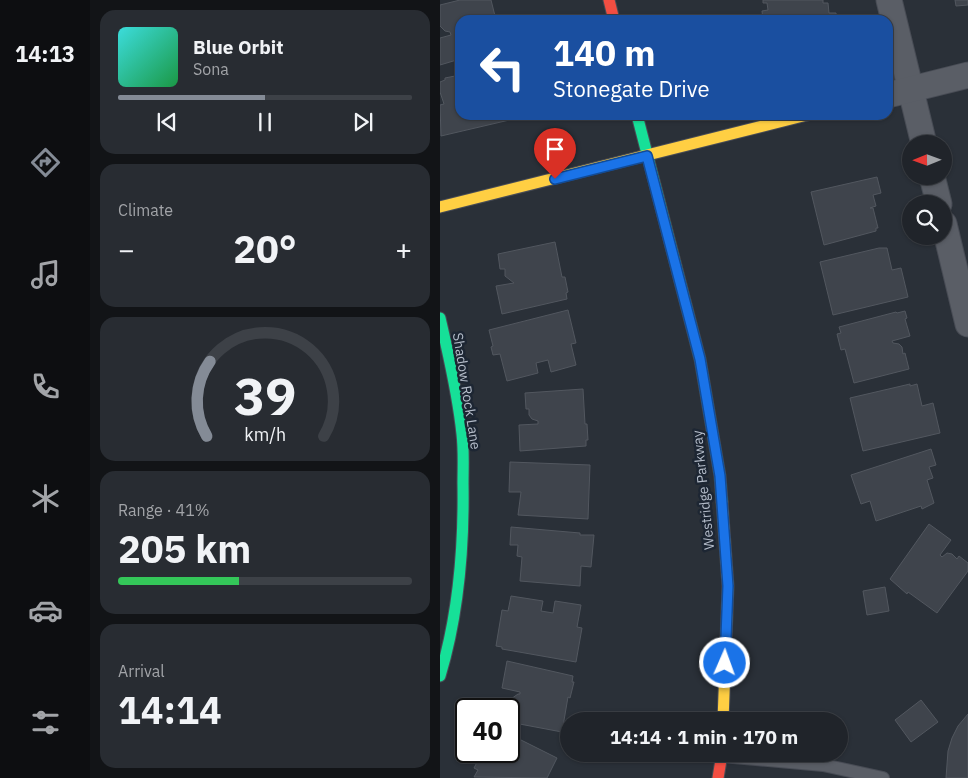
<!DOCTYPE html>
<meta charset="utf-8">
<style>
body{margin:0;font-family:"IBM Plex Sans",sans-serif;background:#282c32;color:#f1f3f6;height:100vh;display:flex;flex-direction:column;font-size:19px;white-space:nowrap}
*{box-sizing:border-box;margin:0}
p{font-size:16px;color:#a2a4a8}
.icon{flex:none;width:28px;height:28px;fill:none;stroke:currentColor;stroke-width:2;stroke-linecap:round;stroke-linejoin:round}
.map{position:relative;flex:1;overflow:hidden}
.side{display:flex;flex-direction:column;gap:10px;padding:10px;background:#121417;width:350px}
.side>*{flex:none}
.banner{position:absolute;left:15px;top:15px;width:438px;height:105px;border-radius:15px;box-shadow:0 1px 4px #0004,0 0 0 1px #3d4147;background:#1a4fa0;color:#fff;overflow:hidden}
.needle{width:32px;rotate:269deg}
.buttons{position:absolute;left:462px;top:135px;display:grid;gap:10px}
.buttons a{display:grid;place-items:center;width:50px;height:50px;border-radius:50%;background:#20242a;box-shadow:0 1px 4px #0004,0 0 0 1px #3d4147;font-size:25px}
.speed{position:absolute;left:15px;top:698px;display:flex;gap:10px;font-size:25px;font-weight:700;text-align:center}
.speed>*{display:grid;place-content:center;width:65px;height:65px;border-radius:50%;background:#20242a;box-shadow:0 1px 4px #0004,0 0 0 1px #3d4147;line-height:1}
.speed .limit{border:2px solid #111;border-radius:8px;background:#fff;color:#111}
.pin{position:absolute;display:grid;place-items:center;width:42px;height:42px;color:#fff;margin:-51px -21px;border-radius:50% 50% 50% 0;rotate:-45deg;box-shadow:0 0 5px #0007}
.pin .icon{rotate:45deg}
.me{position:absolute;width:55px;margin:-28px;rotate:2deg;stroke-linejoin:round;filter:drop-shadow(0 0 4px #0008)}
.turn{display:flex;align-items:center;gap:18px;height:105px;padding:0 15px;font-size:22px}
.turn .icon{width:65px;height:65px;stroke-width:2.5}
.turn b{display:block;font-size:35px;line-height:42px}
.big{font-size:38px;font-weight:700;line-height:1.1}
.side .widget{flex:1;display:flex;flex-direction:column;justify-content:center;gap:8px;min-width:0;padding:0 18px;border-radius:15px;background:#282c32}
.side .dial{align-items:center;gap:0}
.dial svg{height:130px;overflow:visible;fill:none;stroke:#3d4147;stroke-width:7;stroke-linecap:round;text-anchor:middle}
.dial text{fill:#f1f3f6;stroke:none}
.song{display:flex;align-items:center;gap:15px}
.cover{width:60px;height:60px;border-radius:8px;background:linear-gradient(135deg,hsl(180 70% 55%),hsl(140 70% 35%))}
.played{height:5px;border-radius:2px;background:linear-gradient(90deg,#848b96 50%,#3d4147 50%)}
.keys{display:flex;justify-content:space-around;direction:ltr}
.heat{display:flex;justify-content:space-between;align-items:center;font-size:28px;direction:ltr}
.charge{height:8px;border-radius:4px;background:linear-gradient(90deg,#34c759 41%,#3d4147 0)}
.trip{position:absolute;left:120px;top:712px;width:288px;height:50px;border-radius:25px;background:#20242a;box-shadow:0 1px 4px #0004,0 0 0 1px #3d4147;font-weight:700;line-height:50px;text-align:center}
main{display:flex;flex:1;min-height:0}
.dock{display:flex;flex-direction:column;width:90px;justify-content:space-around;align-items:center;background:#0d0e11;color:#a2a4a8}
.dock .icon{width:35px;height:35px}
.dock .selected{color:#848b96}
.dock b{font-size:22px;color:#f1f3f6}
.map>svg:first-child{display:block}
.building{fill:#3f444c;stroke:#52575f}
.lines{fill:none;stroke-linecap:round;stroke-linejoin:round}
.lane-casing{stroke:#484c55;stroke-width:14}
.street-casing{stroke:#484c55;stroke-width:27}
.fast-casing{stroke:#484c55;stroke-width:13}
.slow-casing{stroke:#484c55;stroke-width:13}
.jam-casing{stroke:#484c55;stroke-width:13}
.lane{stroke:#5a5e66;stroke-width:12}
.street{stroke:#5a5e66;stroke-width:25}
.fast{stroke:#16e098;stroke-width:11}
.slow{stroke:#ffcf43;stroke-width:11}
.jam{stroke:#f24e42;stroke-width:11}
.route-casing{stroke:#114b97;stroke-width:12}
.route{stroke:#1a73e8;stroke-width:9}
.labels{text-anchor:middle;stroke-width:5;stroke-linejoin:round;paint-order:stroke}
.street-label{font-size:14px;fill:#b4bcc9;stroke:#1d2633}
</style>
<main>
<nav class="dock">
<b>14:13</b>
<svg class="icon selected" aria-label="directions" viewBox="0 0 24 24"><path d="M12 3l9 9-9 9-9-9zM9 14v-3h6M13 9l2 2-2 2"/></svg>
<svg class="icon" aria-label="music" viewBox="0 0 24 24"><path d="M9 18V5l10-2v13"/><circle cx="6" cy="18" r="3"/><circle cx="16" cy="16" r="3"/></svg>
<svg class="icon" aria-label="phone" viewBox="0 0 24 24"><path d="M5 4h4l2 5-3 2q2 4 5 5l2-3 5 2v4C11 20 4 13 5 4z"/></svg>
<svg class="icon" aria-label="climate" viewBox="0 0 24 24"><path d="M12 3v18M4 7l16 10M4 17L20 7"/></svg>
<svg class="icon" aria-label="car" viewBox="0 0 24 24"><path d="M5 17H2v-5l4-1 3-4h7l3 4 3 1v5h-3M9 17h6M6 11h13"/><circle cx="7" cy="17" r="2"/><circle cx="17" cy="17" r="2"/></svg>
<svg class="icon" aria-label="filters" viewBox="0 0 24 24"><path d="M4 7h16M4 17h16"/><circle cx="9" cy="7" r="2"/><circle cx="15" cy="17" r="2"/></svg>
</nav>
<section class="side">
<div class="widget">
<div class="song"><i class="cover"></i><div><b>Blue Orbit</b><p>Sona</p></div></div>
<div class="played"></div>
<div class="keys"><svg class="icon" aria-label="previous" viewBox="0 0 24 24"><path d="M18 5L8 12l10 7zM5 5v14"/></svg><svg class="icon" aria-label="pause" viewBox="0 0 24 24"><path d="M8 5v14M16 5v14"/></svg><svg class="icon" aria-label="next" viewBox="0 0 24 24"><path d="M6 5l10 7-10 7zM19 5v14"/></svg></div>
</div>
<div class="widget"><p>Climate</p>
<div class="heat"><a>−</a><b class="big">20°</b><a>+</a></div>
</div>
<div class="widget dial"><svg viewBox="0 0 100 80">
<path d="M14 69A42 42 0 1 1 86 69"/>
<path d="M14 69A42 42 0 0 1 16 23" stroke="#848b96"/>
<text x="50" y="56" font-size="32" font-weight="700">39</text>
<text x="50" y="72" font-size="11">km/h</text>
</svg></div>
<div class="widget"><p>Range · 41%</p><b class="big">205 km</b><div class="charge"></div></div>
<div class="widget"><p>Arrival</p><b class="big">14:14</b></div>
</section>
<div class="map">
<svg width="528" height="778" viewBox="0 0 528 778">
<rect width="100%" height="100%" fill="#2a3038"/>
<g class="building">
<path d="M 20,0 L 51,0 L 56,20 L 20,20 L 20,59 L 0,65 L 0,38 L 11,35 L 10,32 L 5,31 L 0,26 L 0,5 Z"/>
<path d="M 323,0 L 383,0 L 383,3 L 388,3 L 389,13 L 396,13 L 397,20 L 323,20 L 322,11 L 328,10 L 327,3 L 323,3 Z"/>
<path d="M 515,0 L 528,0 L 528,5 L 516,6 Z"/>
<path d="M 20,75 L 20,115 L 77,115 L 78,118 L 1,136 L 0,105 L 4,104 L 0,92 L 0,82 L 5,80 L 5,78 Z"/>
<path d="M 437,177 L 441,193 L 433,195 L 436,206 L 430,208 L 433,208 L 438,228 L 436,228 L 436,231 L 384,245 L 371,192 Z"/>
<path d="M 115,242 L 122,277 L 125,277 L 128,292 L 126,293 L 127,299 L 62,314 L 56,286 L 74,283 L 65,276 L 65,269 L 60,269 L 58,254 Z"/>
<path d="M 439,248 L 447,248 L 452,270 L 461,268 L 468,297 L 393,315 L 380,262 Z"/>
<path d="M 128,310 L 136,343 L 131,344 L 136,365 L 111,372 L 108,360 L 96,363 L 98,373 L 67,381 L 60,354 L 53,355 L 51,347 L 53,346 L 49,330 Z"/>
<path d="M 465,311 L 467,318 L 465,319 L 470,336 L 452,341 L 453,343 L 459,344 L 462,347 L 463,354 L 465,353 L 469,369 L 414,383 L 405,349 L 401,350 L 397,334 L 401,333 L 399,327 L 456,312 L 457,313 Z"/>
<path d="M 470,384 L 470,386 L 477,384 L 482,406 L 493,403 L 500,433 L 423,451 L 410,398 Z"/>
<path d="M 143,389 L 145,424 L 147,424 L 148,440 L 146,440 L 146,446 L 80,451 L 79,425 L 98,424 L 98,421 L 92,419 L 89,415 L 89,409 L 86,409 L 85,393 Z"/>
<path d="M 491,449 L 496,465 L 489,467 L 493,478 L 487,480 L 494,503 L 482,509 L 481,506 L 436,521 L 430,501 L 421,504 L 411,475 Z"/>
<path d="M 70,462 L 150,465 L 148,519 L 78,515 L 81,492 L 69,492 Z"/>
<path d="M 489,524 L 511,540 L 500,555 L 502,557 L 507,553 L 512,554 L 517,559 L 519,556 L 528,563 L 528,571 L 497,613 L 468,592 L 467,594 L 450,579 Z"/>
<path d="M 71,527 L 140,533 L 140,535 L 154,535 L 151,567 L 141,566 L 140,586 L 80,581 L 82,557 L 77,556 L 78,545 L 70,545 Z"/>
<path d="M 445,587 L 449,611 L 427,615 L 423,591 Z"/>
<path d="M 71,596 L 103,601 L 101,611 L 113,613 L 115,601 L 141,605 L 137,627 L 142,628 L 136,662 L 62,649 L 62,647 L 56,646 L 62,610 L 68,611 Z"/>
<path d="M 67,661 L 133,676 L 132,682 L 134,682 L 130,698 L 128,697 L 122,732 L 69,722 L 69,709 L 66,709 L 67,704 L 70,704 L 71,699 L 78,694 L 80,694 L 80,692 L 62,688 Z"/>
<path d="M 481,700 L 498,722 L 471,742 L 455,720 Z"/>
<path d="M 528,714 L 528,778 L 506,778 L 508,751 L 512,738 L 518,726 Z"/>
<path d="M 69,734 L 117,758 L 107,778 L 34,777 L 38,770 L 34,768 L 43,751 L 69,751 Z"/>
</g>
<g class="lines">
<defs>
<path id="lane" d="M 282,756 L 383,765 L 443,778"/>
<g id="street">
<path d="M 449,0 L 484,144"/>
<path d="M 448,95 L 528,75"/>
<path d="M 492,176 L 499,204"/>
<path d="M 504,224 L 528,324"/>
</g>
<g id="fast">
<path d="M 197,115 L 260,359 L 280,476 L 282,502"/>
<path d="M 0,318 C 9,356 18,395 22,434 C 24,451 23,467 23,484 C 24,549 19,613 0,676"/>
</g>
<g id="slow">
<path d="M 0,207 L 367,115"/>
<path d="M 282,502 L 288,586 L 283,721"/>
</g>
<g id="jam">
<path d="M 169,0 L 174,20"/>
<path d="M 278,778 L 282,754"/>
</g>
</defs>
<use href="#lane" class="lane-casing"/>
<use href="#street" class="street-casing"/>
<use href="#fast" class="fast-casing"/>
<use href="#slow" class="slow-casing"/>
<use href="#jam" class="jam-casing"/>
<use href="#lane" class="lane"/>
<use href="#street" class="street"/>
<use href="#fast" class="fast"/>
<use href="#slow" class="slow"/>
<use href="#jam" class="jam"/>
</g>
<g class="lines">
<defs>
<path id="route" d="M 115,179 L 207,156 L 260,359 L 280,476 L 288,586 L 285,663"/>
</defs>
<use href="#route" class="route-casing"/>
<use href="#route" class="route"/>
</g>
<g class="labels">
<g class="street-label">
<text transform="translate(27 391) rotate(81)" y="5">Shadow Rock Lane</text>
<text transform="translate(263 490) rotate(-96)" y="5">Westridge Parkway</text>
</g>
</g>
</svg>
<div class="buttons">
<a><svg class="needle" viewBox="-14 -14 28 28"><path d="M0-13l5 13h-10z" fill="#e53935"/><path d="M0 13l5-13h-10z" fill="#a2a4a8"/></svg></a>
<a><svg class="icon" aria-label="search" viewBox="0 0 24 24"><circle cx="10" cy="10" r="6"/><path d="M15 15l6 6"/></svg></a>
</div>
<div class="speed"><div class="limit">40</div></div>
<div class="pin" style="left:115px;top:179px;background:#d93025"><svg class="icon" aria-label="arrive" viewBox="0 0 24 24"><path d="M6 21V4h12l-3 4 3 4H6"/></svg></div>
<svg class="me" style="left:285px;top:663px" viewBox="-20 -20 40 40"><circle r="17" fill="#1a73e8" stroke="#fff" stroke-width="3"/><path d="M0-11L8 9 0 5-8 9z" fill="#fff"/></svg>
<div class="trip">14:14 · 1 min · 170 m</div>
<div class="banner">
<div class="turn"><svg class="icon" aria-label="left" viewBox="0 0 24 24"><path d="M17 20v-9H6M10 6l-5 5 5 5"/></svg><div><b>140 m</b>Stonegate Drive</div></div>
</div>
</div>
</main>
